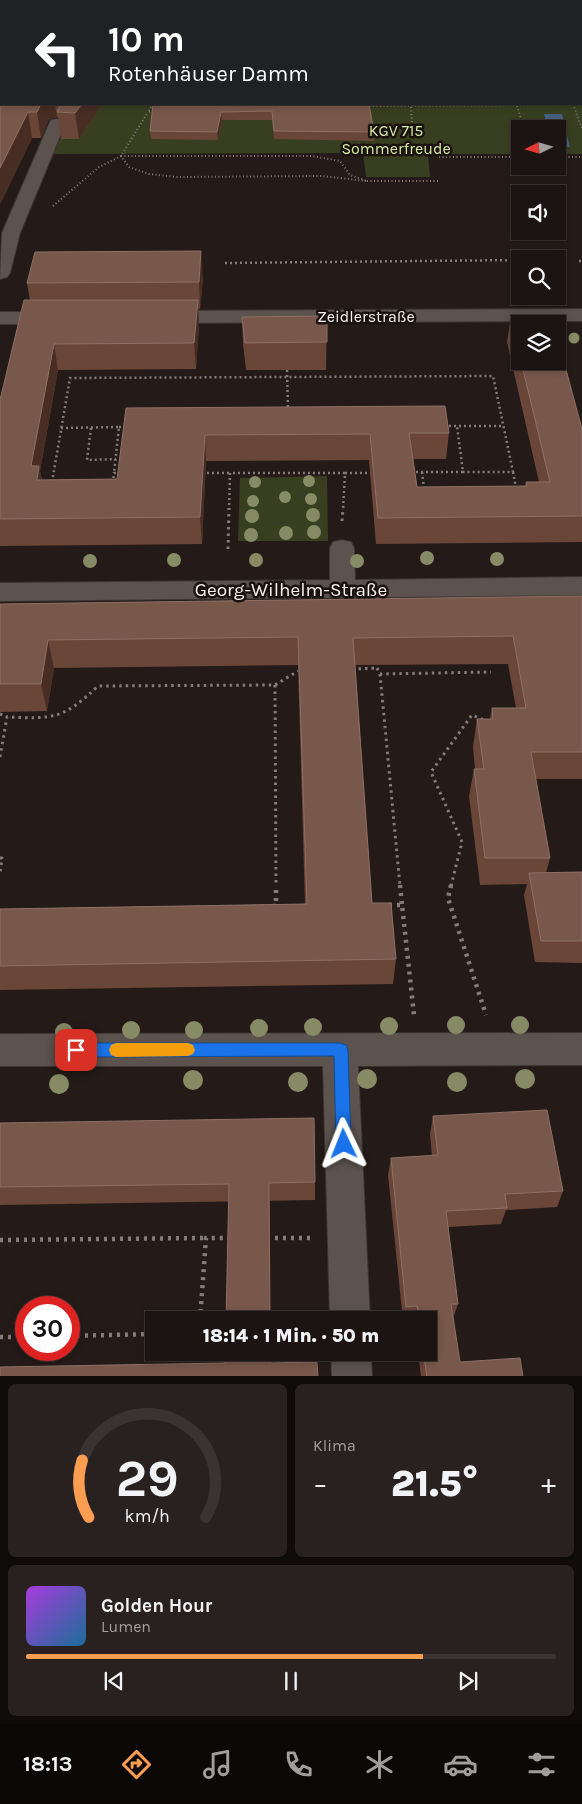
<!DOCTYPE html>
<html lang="de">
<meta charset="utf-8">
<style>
body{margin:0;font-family:Karla,sans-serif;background:#282120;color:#f1f3f6;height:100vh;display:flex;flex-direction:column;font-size:19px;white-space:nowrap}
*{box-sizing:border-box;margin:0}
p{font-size:16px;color:#a09e9f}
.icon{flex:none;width:28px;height:28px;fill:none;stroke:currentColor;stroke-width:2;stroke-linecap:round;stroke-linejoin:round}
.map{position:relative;height:1376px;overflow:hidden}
.sheet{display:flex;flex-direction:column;gap:8px;padding:8px;background:#0f0b0a;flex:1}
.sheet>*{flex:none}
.banner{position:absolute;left:0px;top:0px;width:582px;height:105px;box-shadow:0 2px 8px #0003,0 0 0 1px #393332;background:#202124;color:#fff;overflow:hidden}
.needle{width:32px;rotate:265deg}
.tools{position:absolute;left:511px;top:120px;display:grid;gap:10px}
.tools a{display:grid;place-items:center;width:55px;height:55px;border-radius:0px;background:#1b1412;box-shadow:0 2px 8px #0003,0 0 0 1px #393332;font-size:25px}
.speed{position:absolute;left:15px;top:1296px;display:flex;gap:10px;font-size:25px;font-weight:700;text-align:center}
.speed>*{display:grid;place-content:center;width:65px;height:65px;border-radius:50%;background:#1b1412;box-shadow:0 2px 8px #0003,0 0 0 1px #393332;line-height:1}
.speed .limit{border:8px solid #d22;background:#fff;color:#111}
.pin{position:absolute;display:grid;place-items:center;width:42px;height:42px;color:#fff;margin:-21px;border-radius:10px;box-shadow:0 2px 8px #0006}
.me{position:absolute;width:55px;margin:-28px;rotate:358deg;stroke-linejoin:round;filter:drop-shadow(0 0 4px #0008)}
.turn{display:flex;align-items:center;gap:18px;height:105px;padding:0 25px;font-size:22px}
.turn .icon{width:65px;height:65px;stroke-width:2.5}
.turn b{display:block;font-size:35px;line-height:42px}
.big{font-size:38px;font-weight:800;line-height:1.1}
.sheet .tile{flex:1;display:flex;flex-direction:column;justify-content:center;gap:8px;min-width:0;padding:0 18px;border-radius:8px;background:#282120}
.sheet .dial{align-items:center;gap:0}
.dial svg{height:130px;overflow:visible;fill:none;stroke:#393332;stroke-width:7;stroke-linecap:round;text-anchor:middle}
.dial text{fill:#f1f3f6;stroke:none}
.song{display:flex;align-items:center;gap:15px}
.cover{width:60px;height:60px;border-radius:8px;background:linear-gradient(135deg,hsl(280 70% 55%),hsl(200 70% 35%))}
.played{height:5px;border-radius:2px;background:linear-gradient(90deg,#fc9d52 75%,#393332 75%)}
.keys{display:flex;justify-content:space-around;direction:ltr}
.heat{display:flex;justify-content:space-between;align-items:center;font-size:28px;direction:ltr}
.sheet .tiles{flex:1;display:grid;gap:8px;grid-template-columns:1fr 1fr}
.tile:last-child{grid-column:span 2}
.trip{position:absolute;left:145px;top:1311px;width:292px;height:50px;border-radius:0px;background:#1b1412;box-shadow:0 2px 8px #0003,0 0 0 1px #393332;font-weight:800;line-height:50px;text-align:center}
.menu{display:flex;height:80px;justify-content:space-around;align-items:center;background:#0b0807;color:#a09e9f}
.menu .icon{width:35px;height:35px}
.menu .on{color:#fc9d52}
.menu b{font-size:22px;color:#f1f3f6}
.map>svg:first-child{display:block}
.green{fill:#383f20}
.water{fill:#45607e}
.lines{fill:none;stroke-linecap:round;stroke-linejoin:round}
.minor-casing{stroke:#3c3533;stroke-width:2}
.path-far3{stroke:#847c79;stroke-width:2;stroke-dasharray:1 2.5;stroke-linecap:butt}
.path-far2{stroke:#847c79;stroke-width:2.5;stroke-dasharray:2 3;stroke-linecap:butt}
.path-far1{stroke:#847c79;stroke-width:3;stroke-dasharray:2.5 4;stroke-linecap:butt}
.path{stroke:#847c79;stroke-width:4.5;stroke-dasharray:3 5;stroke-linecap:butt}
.minor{fill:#5c524e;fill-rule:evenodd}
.tree{fill:#868b65}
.wall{fill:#6a4639}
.shaded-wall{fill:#472d23}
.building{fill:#79584c;stroke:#8d7066}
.route{fill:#1a73e8;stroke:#114b97}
.slow{fill:#f59e0b}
.labels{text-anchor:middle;stroke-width:5;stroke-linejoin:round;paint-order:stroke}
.far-park-label{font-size:16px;fill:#d6e7a4;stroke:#1a120f}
.far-street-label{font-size:16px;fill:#f7f1ef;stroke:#1a120f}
.street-label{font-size:19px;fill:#f7f1ef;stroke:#1a120f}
</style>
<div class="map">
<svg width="582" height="1377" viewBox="0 0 582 1377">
<rect width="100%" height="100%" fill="#241b18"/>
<g class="green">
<path d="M 582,68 L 582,154 L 558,154 L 558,129 L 520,129 L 520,154 L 428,154 L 430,177 L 366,177 L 363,153 L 52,154 L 79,104 L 581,104 Z"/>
<path d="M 327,476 L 328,541 L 238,541 L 240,478 Z"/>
</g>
<path class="water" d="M 544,114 L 562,114 L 570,147 L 558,147 L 558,129 L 548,129 Z"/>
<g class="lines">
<defs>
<g id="minor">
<path d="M 0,0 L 7,0 L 8,1 L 1,1 L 0,6 Z"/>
<path d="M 57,119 L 63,120 L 65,124 L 20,233 L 10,273 L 7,277 L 0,279 L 2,233 L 49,124 L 51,120 Z"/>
<path d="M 582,309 L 582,321 L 161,323 L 154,321 L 151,317 L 154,313 L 161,311 Z"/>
<path d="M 0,312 L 56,312 L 63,314 L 66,318 L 63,322 L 56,324 L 0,324 Z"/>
<path d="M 342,540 L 351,542 L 354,548 L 355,580 L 582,577 L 582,595 L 0,601 L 0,583 L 330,580 L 330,548 L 333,542 Z"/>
<path d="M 582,1033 L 582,1065 L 358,1066 L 370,1320 L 330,1320 L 323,1066 L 0,1066 L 0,1034 Z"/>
<path d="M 331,1352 L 371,1352 L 372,1377 L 332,1377 Z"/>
</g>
</defs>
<use href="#minor" class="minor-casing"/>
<g class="path-far3">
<path d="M 153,104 L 148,112 L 155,111"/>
<path d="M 573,104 L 582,129"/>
<path d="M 366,106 L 582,105"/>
<path d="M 517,106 L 524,129"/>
<path d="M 411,107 L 412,122"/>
<path d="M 121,156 L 312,156 L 340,161 L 350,175 L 367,181 L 322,176 L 177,177 L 149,174 L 129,167 Z"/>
<path d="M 439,157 L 520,157"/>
<path d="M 558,157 L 582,157"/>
<path d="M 367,181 L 438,181"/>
<path d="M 53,206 L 99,167 L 121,156 L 148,112"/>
</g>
<g class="path-far2">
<path d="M 579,261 L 582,261"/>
<path d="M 225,263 L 520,260"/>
<path d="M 558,269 L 564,290"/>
<path d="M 287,370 L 288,410"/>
<path d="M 444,426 L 503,426"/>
<path d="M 119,427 L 128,427"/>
<path d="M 61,428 L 119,427 L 114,473"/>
<path d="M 91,428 L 87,460 L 116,459"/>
<path d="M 411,472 L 463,472 L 457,426"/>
<path d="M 422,472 L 424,488"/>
<path d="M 513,472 L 516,488"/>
<path d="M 202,473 L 230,473"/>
<path d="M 345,473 L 372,473"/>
<path d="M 52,482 L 70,378 L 493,376 L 513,472 L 463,472"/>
<path d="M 113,483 L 114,473 L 120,473"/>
<path d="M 229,510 L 230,473 L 345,473 L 343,510"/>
</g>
<g class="path-far1">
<path d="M 342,521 L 343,508"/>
<path d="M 228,549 L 229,508"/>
<path d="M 377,668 L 380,674 L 491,672"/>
<path d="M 352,669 L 377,668"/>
<path d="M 380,674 L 400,886"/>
<path d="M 275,685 L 276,886"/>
<path d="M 0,714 L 7,717"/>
<path d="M 0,757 L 7,717 C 54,719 63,719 98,686 L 275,685 L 298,671"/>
<path d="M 0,858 L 2,858 L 0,874"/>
<path d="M 451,886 L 462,842 L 431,772 L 472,715 L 486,721"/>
</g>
<g class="path">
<path d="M 400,885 L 402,905"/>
<path d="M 451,885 L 448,898 L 486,1015"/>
<path d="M 389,905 L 402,905 L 414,1015"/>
<path d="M 273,906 L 276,906 L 276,885"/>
<path d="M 267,1238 L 311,1238"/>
<path d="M 0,1240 L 206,1238"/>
<path d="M 200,1320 L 206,1238 L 231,1238"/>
<path d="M 69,1336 L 154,1334"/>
<path d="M 0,1337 L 26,1337"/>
</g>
<use href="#minor" class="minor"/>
</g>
<g class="tree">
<circle cx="574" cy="338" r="5.5"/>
<circle cx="309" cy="481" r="6"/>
<circle cx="255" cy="482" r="6"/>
<circle cx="285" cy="497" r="6"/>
<circle cx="311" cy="499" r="6"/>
<circle cx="253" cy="501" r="6"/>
<circle cx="313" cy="515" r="7"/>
<circle cx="252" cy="516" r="7"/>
<circle cx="314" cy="532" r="7"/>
<circle cx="286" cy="533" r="7"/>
<circle cx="251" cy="535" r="7"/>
<circle cx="427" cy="558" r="7"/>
<circle cx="497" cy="559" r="7"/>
<circle cx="174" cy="560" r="7"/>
<circle cx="256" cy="560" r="7"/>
<circle cx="90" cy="561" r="7"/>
<circle cx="357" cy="561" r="7"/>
<circle cx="456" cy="1025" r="9"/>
<circle cx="520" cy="1025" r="9"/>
<circle cx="389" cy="1026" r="9"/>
<circle cx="313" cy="1027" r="9"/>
<circle cx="259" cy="1028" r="9"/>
<circle cx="131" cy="1030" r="9"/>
<circle cx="194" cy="1030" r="9"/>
<circle cx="64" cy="1032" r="9"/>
<circle cx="367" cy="1079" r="10"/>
<circle cx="525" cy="1079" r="10"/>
<circle cx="193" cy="1080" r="10"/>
<circle cx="298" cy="1082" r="10"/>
<circle cx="457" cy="1082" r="10"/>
<circle cx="59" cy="1084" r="10"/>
</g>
<g class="wall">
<path d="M 0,80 L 1,104 L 102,104 L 79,139 L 61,139 L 58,117 L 49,119 L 41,138 L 32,138 L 0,204 Z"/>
<path d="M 153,104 L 369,104 L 374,132 L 374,141 L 274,139 L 272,120 L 222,120 L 218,140 L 151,139 L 150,131 Z"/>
<path d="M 203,278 L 200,309 L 198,309 L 199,325 L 196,369 L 58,370 L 40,471 L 42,480 L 117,479 L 126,408 L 449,433 L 446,459 L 413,459 L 417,487 L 525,486 L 526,482 L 539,482 L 507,342 L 511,316 L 520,324 L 520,361 L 558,361 L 582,429 L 582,542 L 376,544 L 369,460 L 206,461 L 202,544 L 0,546 L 0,400 L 30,300 L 27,283 Z"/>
<path d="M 327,316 L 326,370 L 246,370 L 243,344 L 242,317 Z"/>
<path d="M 582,596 L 582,779 L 536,779 L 550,858 L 546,873 L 582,872 L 582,963 L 535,962 L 524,895 L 527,884 L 480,885 L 469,796 L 474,769 L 475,769 L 473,747 L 477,719 L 490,719 L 492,708 L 516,708 L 508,664 L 355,665 L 372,903 L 396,959 L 393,984 L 0,990 L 0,909 L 305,904 L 298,665 L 54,668 L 47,711 L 0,712 L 0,604 Z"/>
<path d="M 433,1116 L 563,1191 L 557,1207 L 506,1210 L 501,1224 L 448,1227 L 458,1304 L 453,1318 L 460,1362 L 523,1377 L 421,1377 L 418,1352 L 429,1352 L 429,1320 L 403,1320 L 388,1175 L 391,1158 L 432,1156 L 430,1134 Z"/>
<path d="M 0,1123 L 315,1182 L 315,1200 L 0,1205 Z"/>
</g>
<g class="shaded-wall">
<path d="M 41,104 L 55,104 L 57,117 L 49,119 L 41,138 L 37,112 Z"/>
<path d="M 82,104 L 102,104 L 79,139 L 75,113 Z"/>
<path d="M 28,112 L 32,138 L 0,204 L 0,168 Z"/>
<path d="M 221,112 L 222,120 L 218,140 L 217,132 Z"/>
<path d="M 201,251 L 203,278 L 200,309 L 199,282 Z"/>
<path d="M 198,300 L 199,325 L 196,369 L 194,343 Z"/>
<path d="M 54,344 L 58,370 L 40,471 L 44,493 L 42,506 L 31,466 Z"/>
<path d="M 205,435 L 206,461 L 202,544 L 200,517 Z"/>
<path d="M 48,640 L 54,668 L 47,711 L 41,684 Z"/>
<path d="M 269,1183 L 270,1201 L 270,1320 Z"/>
</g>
<g class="building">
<path d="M 1,77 L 1,104 L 41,104 L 37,112 L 28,112 L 0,168 L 0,80 Z"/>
<path d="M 61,104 L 82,104 L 75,113 L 57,112 Z"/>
<path d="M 153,104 L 369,104 L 374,132 L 274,131 L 272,111 L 221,112 L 217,132 L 150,131 Z"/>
<path d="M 201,251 L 199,282 L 27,283 L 35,252 Z"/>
<path d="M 24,300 L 198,300 L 194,343 L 54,344 L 31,466 L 39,466 L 37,480 L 117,479 L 126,408 L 445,406 L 449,433 L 409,433 L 417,487 L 527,486 L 526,482 L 550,482 L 521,361 L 558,361 L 558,340 L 582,429 L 582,516 L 378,518 L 370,434 L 205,435 L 200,517 L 0,519 L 0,400 Z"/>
<path d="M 327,316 L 327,342 L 245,343 L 242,317 Z"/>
<path d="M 511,316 L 551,316 L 553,324 L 520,324 L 520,355 Z"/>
<path d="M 582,596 L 582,752 L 531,752 L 550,858 L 485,858 L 474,769 L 484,769 L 477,719 L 493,719 L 492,708 L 526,708 L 513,636 L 353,638 L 372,903 L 391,903 L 396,959 L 0,966 L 0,909 L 307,904 L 298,637 L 48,640 L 41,684 L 0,684 L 0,604 Z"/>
<path d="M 582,872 L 582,941 L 541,941 L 529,873 Z"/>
<path d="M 547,1110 L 563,1191 L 505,1194 L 507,1208 L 446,1211 L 458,1304 L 451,1304 L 460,1362 L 520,1358 L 523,1377 L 427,1377 L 423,1352 L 429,1352 L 429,1320 L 419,1320 L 417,1306 L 406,1307 L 391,1158 L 438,1155 L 433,1116 Z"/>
<path d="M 314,1118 L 315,1182 L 269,1183 L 270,1320 L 226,1320 L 229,1184 L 0,1187 L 0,1123 Z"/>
<path d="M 225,1352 L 270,1352 L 270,1363 L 317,1362 L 318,1377 L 0,1377 L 0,1367 L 225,1363 Z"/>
</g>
<path class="route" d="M 76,1043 L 340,1043 L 346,1045 L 348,1050 L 351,1144 L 349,1149 L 344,1151 L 339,1149 L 336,1144 L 334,1056 L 76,1057 L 71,1055 L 68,1050 L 71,1045 Z"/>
<path class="slow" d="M 116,1043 L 188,1043 L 193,1045 L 195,1050 L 193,1054 L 188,1056 L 116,1057 L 111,1055 L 109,1050 L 111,1045 Z"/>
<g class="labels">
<g class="far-park-label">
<text x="396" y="136">KGV 715<tspan x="396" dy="18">Sommerfreude</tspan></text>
</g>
<g class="far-street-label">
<text x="366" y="322">Zeidlerstraße</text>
</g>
<g class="street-label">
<text x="291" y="596">Georg-Wilhelm-Straße</text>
</g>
</g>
</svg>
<div class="tools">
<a><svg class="needle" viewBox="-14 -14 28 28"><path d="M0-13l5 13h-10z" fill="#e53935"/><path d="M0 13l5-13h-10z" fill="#a09e9f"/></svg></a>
<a><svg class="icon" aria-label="sound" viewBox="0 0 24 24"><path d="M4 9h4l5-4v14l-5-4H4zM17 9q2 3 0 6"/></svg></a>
<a><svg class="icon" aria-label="search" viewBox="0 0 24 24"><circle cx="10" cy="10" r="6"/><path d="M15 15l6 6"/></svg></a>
<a><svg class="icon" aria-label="layers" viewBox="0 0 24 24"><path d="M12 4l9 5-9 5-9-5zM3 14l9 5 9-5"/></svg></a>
</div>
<div class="speed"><div class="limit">30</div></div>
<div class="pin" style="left:76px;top:1050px;background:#d93025"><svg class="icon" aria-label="arrive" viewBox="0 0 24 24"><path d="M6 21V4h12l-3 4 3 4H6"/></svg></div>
<svg class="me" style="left:344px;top:1144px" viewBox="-20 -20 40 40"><path d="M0-17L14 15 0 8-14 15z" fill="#1a73e8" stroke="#fff" stroke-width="4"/></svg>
<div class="trip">18:14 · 1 Min. · 50 m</div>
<div class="banner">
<div class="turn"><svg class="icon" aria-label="left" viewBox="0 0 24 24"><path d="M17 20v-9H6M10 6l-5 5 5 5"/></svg><div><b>10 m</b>Rotenhäuser Damm</div></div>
</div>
</div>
<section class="sheet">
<div class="tiles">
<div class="tile dial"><svg viewBox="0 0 100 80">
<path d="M14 69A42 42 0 1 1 86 69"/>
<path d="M14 69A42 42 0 0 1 10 34" stroke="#fc9d52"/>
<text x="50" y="56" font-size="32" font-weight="700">29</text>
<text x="50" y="72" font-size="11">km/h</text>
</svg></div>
<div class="tile"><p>Klima</p>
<div class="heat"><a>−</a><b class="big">21.5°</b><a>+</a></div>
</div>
<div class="tile">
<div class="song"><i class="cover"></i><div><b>Golden Hour</b><p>Lumen</p></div></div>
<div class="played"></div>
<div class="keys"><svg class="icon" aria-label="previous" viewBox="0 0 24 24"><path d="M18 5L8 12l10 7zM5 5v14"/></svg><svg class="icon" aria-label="pause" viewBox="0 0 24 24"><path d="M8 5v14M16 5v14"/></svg><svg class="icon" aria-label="next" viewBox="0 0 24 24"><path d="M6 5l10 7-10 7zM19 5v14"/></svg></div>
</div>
</div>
</section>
<nav class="menu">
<b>18:13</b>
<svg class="icon on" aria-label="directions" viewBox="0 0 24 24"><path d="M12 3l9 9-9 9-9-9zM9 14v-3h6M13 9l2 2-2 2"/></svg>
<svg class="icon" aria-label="music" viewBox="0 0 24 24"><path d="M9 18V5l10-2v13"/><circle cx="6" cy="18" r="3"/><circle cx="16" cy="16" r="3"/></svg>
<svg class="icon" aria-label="phone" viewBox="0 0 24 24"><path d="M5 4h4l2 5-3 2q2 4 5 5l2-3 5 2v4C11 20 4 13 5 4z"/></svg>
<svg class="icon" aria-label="climate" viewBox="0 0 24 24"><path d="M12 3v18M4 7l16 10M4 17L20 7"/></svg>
<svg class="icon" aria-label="car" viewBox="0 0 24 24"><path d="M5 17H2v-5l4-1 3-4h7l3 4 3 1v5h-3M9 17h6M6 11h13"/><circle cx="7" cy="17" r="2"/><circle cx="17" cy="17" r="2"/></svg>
<svg class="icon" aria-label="filters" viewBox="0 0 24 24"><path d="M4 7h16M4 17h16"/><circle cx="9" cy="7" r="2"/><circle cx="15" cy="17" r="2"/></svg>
</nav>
